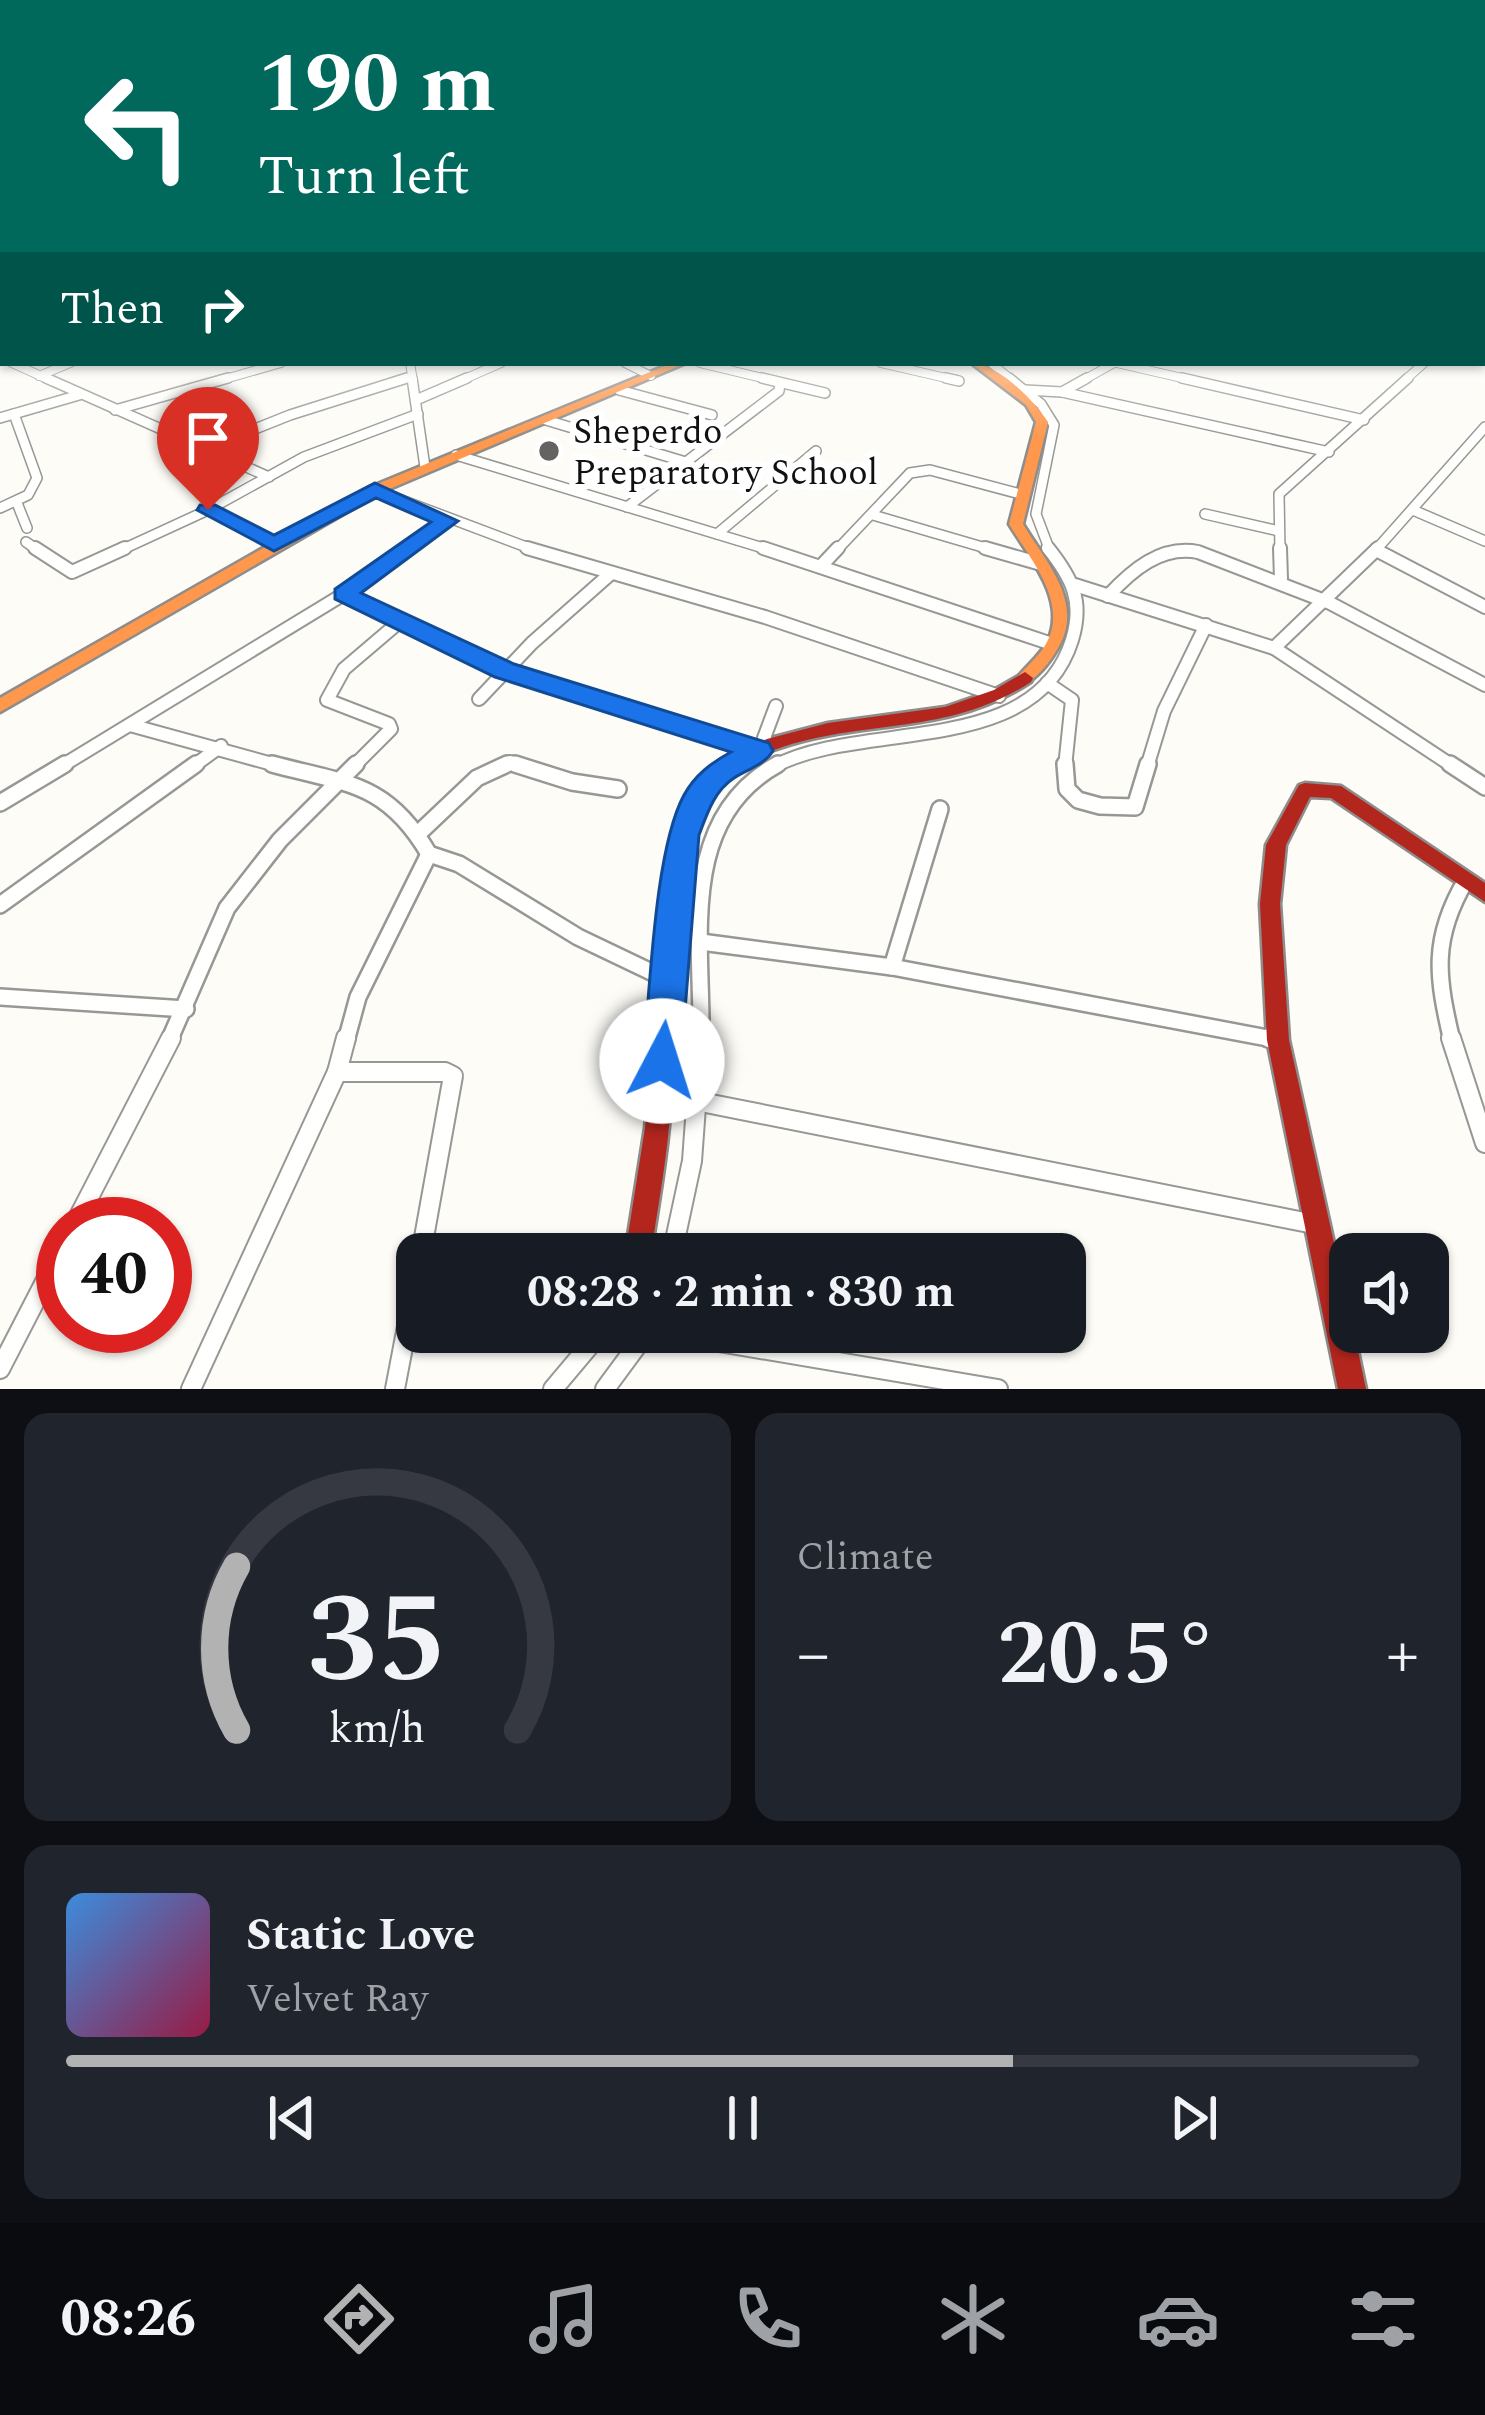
<!DOCTYPE html>
<meta charset="utf-8">
<style>
body{margin:0;font-family:Spectral,serif;background:#20242c;color:#f1f3f6;height:100vh;display:flex;flex-direction:column;font-size:45px;white-space:nowrap}
*{box-sizing:border-box;margin:0}
p{font-size:39px;color:#9ea1a6}
.icon{flex:none;width:66px;height:66px;fill:none;stroke:currentColor;stroke-width:2;stroke-linecap:round;stroke-linejoin:round}
.map{position:relative;height:1389px;overflow:hidden}
.details{display:flex;flex-direction:column;gap:24px;padding:24px;background:#0d0f14;flex:1}
.details>*{flex:none}
.top-card{position:absolute;left:0px;top:0px;width:1485px;height:366px;box-shadow:0 3px 9px #0004;background:#00695c;color:#fff;overflow:hidden}
.fabs{position:absolute;left:1329px;top:1233px;display:grid;gap:24px}
.fabs a{display:grid;place-items:center;width:120px;height:120px;border-radius:24px;background:#171b24;box-shadow:0 3px 9px #0004;font-size:60px}
.speed{position:absolute;left:36px;top:1197px;display:flex;gap:24px;font-size:60px;font-weight:700;text-align:center}
.speed>*{display:grid;place-content:center;width:156px;height:156px;border-radius:50%;background:#171b24;box-shadow:0 3px 9px #0004;line-height:1}
.speed .limit{border:18px solid #d22;background:#fff;color:#111}
.pin{position:absolute;display:grid;place-items:center;width:102px;height:102px;color:#fff;margin:-123px -51px;border-radius:50% 50% 50% 0;rotate:-45deg;box-shadow:0 0 12px #0007}
.pin .icon{rotate:45deg}
.me{position:absolute;width:132px;margin:-66px;rotate:5deg;stroke-linejoin:round;filter:drop-shadow(0 0 9px #0008)}
.turn{display:flex;align-items:center;gap:42px;height:252px;padding:0 60px;font-size:54px}
.turn .icon{width:156px;height:156px;stroke-width:2.5}
.turn b{display:block;font-size:84px;line-height:102px}
.then{display:flex;align-items:center;height:114px;padding:0 60px;background:#0003;gap:24px;font-size:45px}
.big{font-size:90px;font-weight:700;line-height:1.1}
.details .widget{flex:1;display:flex;flex-direction:column;justify-content:center;gap:18px;min-width:0;padding:0 42px;border-radius:24px;background:#20242c}
.details .dial{align-items:center;gap:0}
.dial svg{height:312px;overflow:visible;fill:none;stroke:#363941;stroke-width:7;stroke-linecap:round;text-anchor:middle}
.dial text{fill:#f1f3f6;stroke:none}
.song{display:flex;align-items:center;gap:36px}
.cover{width:144px;height:144px;border-radius:18px;background:linear-gradient(135deg,hsl(210 70% 55%),hsl(340 70% 35%))}
.played{height:12px;border-radius:6px;background:linear-gradient(90deg,#b2b2b3 70%,#363941 70%)}
.keys{display:flex;justify-content:space-around;direction:ltr}
.heat{display:flex;justify-content:space-between;align-items:center;font-size:66px;direction:ltr}
.details .tiles{flex:1;display:grid;gap:24px;grid-template-columns:1fr 1fr}
.widget:last-child{grid-column:span 2}
.trip{position:absolute;left:396px;top:1233px;width:690px;height:120px;border-radius:24px;background:#171b24;box-shadow:0 3px 9px #0004;font-weight:700;line-height:120px;text-align:center}
.tab-bar{display:flex;height:192px;justify-content:space-around;align-items:center;background:#090b0e;color:#9ea1a6}
.tab-bar .icon{width:84px;height:84px}
.tab-bar .active{color:#b2b2b3}
.tab-bar b{font-size:54px;color:#f1f3f6}
.map>svg:first-child{display:block}
.lines{fill:none;stroke-linecap:round;stroke-linejoin:round}
.street-far4-casing{stroke:#979795;stroke-width:10}
.street-far3-casing{stroke:#979795;stroke-width:12}
.street-far2-casing{stroke:#979795;stroke-width:16}
.street-far1-casing{stroke:#979795;stroke-width:20}
.street-casing{stroke:#979795;stroke-width:22}
.slow-casing{stroke:#8e8d8b;stroke-width:5}
.jam-casing{stroke:#8e8d8b;stroke-width:5}
.street-far4{stroke:#fffffe;stroke-width:8}
.street-far3{stroke:#fffffe;stroke-width:9}
.street-far2{stroke:#fffffe;stroke-width:12}
.street-far1{stroke:#fffffe;stroke-width:15}
.street{stroke:#fffffe;stroke-width:18}
.slow{fill:#ff974d;fill-rule:evenodd}
.jam{fill:#b3261e;fill-rule:evenodd}
.route{fill:#1a73e8;stroke:#114b97;stroke-width:3}
.poi-dot{fill:#646362;stroke:#fff;stroke-width:4.5}
.labels{text-anchor:middle;stroke-width:12;stroke-linejoin:round;paint-order:stroke}
.far-poi-label{font-size:36px;fill:#111;stroke:#fff;text-anchor:start}
</style>
<div class="map">
<svg width="1485" height="1389" viewBox="0 0 1485 1389">
<rect width="100%" height="100%" fill="#fdfcf7"/>
<g class="lines">
<defs>
<g id="street-far4">
<path d="M 12,363 L 52,381"/>
<path d="M 410,363 L 413,381"/>
<path d="M 625,363 L 651,376"/>
<path d="M 700,363 L 775,381"/>
<path d="M 881,363 L 959,381"/>
<path d="M 991,363 L 1013,381"/>
<path d="M 1117,363 L 1195,381"/>
<path d="M 39,376 L 70,363"/>
<path d="M 218,381 L 281,363"/>
<path d="M 398,381 L 410,377"/>
<path d="M 460,381 L 501,363"/>
<path d="M 1082,381 L 1114,363"/>
<path d="M 1404,381 L 1424,363"/>
</g>
<g id="street-far3">
<path d="M 46,378 L 269,477"/>
<path d="M 412,378 L 425,467"/>
<path d="M 762,378 L 825,393"/>
<path d="M 946,378 L 959,381"/>
<path d="M 1009,378 L 1041,404 L 1054,425 L 1036,514 L 1050,551"/>
<path d="M 1182,378 L 1364,420"/>
<path d="M 619,390 L 712,415"/>
<path d="M 1025,390 L 1062,392 L 1329,452"/>
<path d="M 1062,392 L 1087,378"/>
<path d="M 416,400 L 467,378"/>
<path d="M 115,410 L 228,378"/>
<path d="M 0,418 L 79,395"/>
<path d="M 546,420 L 689,463"/>
<path d="M 205,449 L 290,415 L 407,378"/>
<path d="M 456,455 L 773,551"/>
<path d="M 375,490 L 537,551"/>
<path d="M 17,503 L 27,528"/>
<path d="M 627,507 L 779,391 L 780,383"/>
<path d="M 0,508 L 28,495 L 37,478 L 14,414"/>
<path d="M 208,510 L 274,544"/>
<path d="M 1413,510 L 1485,541"/>
<path d="M 1205,514 L 1279,531"/>
<path d="M 873,515 L 996,551"/>
<path d="M 717,534 L 816,451"/>
<path d="M 26,542 L 39,551"/>
<path d="M 119,551 L 208,510 L 304,457 L 418,414"/>
<path d="M 405,551 L 447,521"/>
<path d="M 836,551 L 910,473 L 930,470 L 1020,494"/>
<path d="M 1175,551 L 1192,551"/>
<path d="M 1280,551 L 1279,494 L 1408,378"/>
<path d="M 1375,551 L 1485,427"/>
</g>
<g id="street-far2">
<path d="M 35,548 L 72,572 L 125,548"/>
<path d="M 527,548 L 765,617 L 999,696"/>
<path d="M 763,548 L 1052,644"/>
<path d="M 985,548 L 1041,564"/>
<path d="M 1280,548 L 1281,579"/>
<path d="M 1376,550 L 1485,607"/>
<path d="M 821,566 L 838,548"/>
<path d="M 1075,585 L 1274,648 L 1454,767"/>
<path d="M 344,594 L 504,670 L 759,750"/>
<path d="M 1108,596 C 1132,570 1161,545 1198,552 L 1330,603 L 1485,685"/>
<path d="M 1274,648 L 1378,548"/>
<path d="M 1047,683 L 1072,700 L 1065,767"/>
<path d="M 479,699 L 532,643 L 609,575"/>
<path d="M 130,725 L 283,767"/>
<path d="M 769,746 L 764,738 L 776,706"/>
<path d="M 60,767 L 344,594 L 409,548"/>
<path d="M 192,767 L 221,746"/>
<path d="M 353,767 L 391,729 L 389,724 L 327,700 L 344,669 L 398,623"/>
<path d="M 500,767 L 510,762 L 525,767"/>
<path d="M 773,767 C 860,719 1035,760 1072,640 C 1084,601 1072,578 1048,548"/>
<path d="M 1147,767 L 1164,711 L 1206,625"/>
</g>
<g id="street-far1">
<path d="M 272,764 C 347,784 387,782 429,854 L 459,864 L 578,937 L 670,981"/>
<path d="M 515,764 L 572,782 L 618,789"/>
<path d="M 1065,764 L 1067,789 L 1078,800 L 1100,806 L 1135,807 L 1148,764"/>
<path d="M 1450,764 L 1485,787"/>
<path d="M 0,803 L 65,764"/>
<path d="M 420,832 L 477,778 L 507,764"/>
<path d="M 0,905 L 196,764"/>
<path d="M 701,942 L 892,967 L 1278,1040"/>
<path d="M 892,967 L 940,809"/>
<path d="M 0,997 L 186,1009"/>
<path d="M 169,1041 L 227,908 L 280,840 L 356,764"/>
<path d="M 346,1041 L 358,997 L 429,854"/>
<path d="M 701,1041 C 703,943 676,820 778,764"/>
<path d="M 1452,1041 C 1437,977 1431,939 1466,880"/>
</g>
<g id="street">
<path d="M 1269,1038 L 1278,1040"/>
<path d="M 1451,1038 L 1485,1143"/>
<path d="M 337,1072 L 445,1072 L 453,1076 L 421,1254"/>
<path d="M 696,1101 L 1314,1224"/>
<path d="M 75,1224 L 171,1038"/>
<path d="M 672,1254 L 692,1161 L 701,1038"/>
<path d="M 660,1332 L 998,1389"/>
<path d="M 0,1369 L 63,1247"/>
<path d="M 191,1389 L 337,1072 L 346,1038"/>
<path d="M 395,1389 L 417,1274"/>
<path d="M 553,1389 L 601,1332"/>
<path d="M 605,1389 L 647,1332"/>
</g>
<g id="slow">
<path d="M 672,363 L 686,363 L 380,493 L 0,712 L 0,698 L 370,487 Z"/>
<path d="M 971,363 C 997,363 1034,400 1048,422 L 1023,524 C 1046,562 1085,603 1058,648 C 1050,662 1039,676 1025,684 L 1017,678 C 1027,665 1041,655 1048,640 C 1067,600 1029,557 1009,524 L 1036,422 L 1026,405 Z"/>
</g>
<g id="jam">
<path d="M 1025,672 L 1033,678 L 1031,682 C 946,737 866,718 777,749 C 753,757 724,770 711,794 C 696,820 692,852 688,882 C 675,963 676,1046 669,1127 C 665,1170 657,1212 651,1254 L 625,1254 L 645,1128 L 665,899 L 683,815 L 699,782 L 729,756 L 767,739 L 828,723 L 945,707 L 994,690 Z"/>
<path d="M 1305,783 L 1341,786 L 1485,883 L 1485,902 L 1331,798 L 1310,797 L 1286,845 L 1280,904 L 1289,1040 L 1350,1315 L 1350,1332 L 1354,1332 L 1366,1389 L 1338,1389 L 1267,1040 L 1260,904 L 1266,845 L 1299,785 Z"/>
</g>
</defs>
<use href="#street-far4" class="street-far4-casing"/>
<use href="#street-far3" class="street-far3-casing"/>
<use href="#street-far2" class="street-far2-casing"/>
<use href="#street-far1" class="street-far1-casing"/>
<use href="#street" class="street-casing"/>
<use href="#slow" class="slow-casing"/>
<use href="#jam" class="jam-casing"/>
<use href="#street-far4" class="street-far4"/>
<use href="#street-far3" class="street-far3"/>
<use href="#street-far2" class="street-far2"/>
<use href="#street-far1" class="street-far1"/>
<use href="#street" class="street"/>
<use href="#slow" class="slow"/>
<use href="#jam" class="jam"/>
</g>
<linearGradient id="sky" x2="0" y2="1"><stop stop-color="#9dc9ee"/><stop offset="0.56" stop-color="#fefefb"/><stop offset="1" stop-color="#fefefb" stop-opacity="0"/></linearGradient>
<rect width="1485" height="440" fill="url(#sky)"/>
<path class="route" d="M 375,483 L 458,521 L 361,593 L 514,664 L 769,743 L 773,751 C 764,765 748,769 734,778 C 714,791 707,814 699,835 L 681,1061 L 676,1074 L 662,1080 L 649,1074 L 643,1061 C 650,994 654,850 684,795 C 695,775 711,763 731,752 L 495,677 L 335,599 L 335,589 L 431,522 L 376,498 L 274,551 L 197,510 L 200,505 L 215,505 L 274,535 Z"/>
<circle class="poi-dot" cx="549" cy="451" r="12"/>
<g class="labels">
<g class="far-poi-label">
<text x="573" y="443">Sheperdo<tspan x="573" dy="41">Preparatory School</tspan></text>
</g>
</g>
</svg>
<div class="fabs">
<a><svg class="icon" aria-label="sound" viewBox="0 0 24 24"><path d="M4 9h4l5-4v14l-5-4H4zM17 9q2 3 0 6"/></svg></a>
</div>
<div class="speed"><div class="limit">40</div></div>
<div class="pin" style="left:208px;top:510px;background:#d93025"><svg class="icon" aria-label="arrive" viewBox="0 0 24 24"><path d="M6 21V4h12l-3 4 3 4H6"/></svg></div>
<svg class="me" style="left:662px;top:1061px" viewBox="-20 -20 40 40"><circle r="19" fill="#fff"/><path d="M0-13L10 11 0 6-10 11z" fill="#1a73e8"/></svg>
<div class="trip">08:28 · 2 min · 830 m</div>
<div class="top-card">
<div class="turn"><svg class="icon" aria-label="left" viewBox="0 0 24 24"><path d="M17 20v-9H6M10 6l-5 5 5 5"/></svg><div><b>190 m</b>Turn left</div></div>
<div class="then">Then<svg class="icon" aria-label="right" viewBox="0 0 24 24"><path d="M7 20v-9h11M14 6l5 5-5 5"/></svg></div>
</div>
</div>
<section class="details">
<div class="tiles">
<div class="widget dial"><svg viewBox="0 0 100 80">
<path d="M14 69A42 42 0 1 1 86 69"/>
<path d="M14 69A42 42 0 0 1 14 27" stroke="#b2b2b3"/>
<text x="50" y="56" font-size="32" font-weight="700">35</text>
<text x="50" y="72" font-size="11">km/h</text>
</svg></div>
<div class="widget"><p>Climate</p>
<div class="heat"><a>−</a><b class="big">20.5°</b><a>+</a></div>
</div>
<div class="widget">
<div class="song"><i class="cover"></i><div><b>Static Love</b><p>Velvet Ray</p></div></div>
<div class="played"></div>
<div class="keys"><svg class="icon" aria-label="previous" viewBox="0 0 24 24"><path d="M18 5L8 12l10 7zM5 5v14"/></svg><svg class="icon" aria-label="pause" viewBox="0 0 24 24"><path d="M8 5v14M16 5v14"/></svg><svg class="icon" aria-label="next" viewBox="0 0 24 24"><path d="M6 5l10 7-10 7zM19 5v14"/></svg></div>
</div>
</div>
</section>
<nav class="tab-bar">
<b>08:26</b>
<svg class="icon active" aria-label="directions" viewBox="0 0 24 24"><path d="M12 3l9 9-9 9-9-9zM9 14v-3h6M13 9l2 2-2 2"/></svg>
<svg class="icon" aria-label="music" viewBox="0 0 24 24"><path d="M9 18V5l10-2v13"/><circle cx="6" cy="18" r="3"/><circle cx="16" cy="16" r="3"/></svg>
<svg class="icon" aria-label="phone" viewBox="0 0 24 24"><path d="M5 4h4l2 5-3 2q2 4 5 5l2-3 5 2v4C11 20 4 13 5 4z"/></svg>
<svg class="icon" aria-label="climate" viewBox="0 0 24 24"><path d="M12 3v18M4 7l16 10M4 17L20 7"/></svg>
<svg class="icon" aria-label="car" viewBox="0 0 24 24"><path d="M5 17H2v-5l4-1 3-4h7l3 4 3 1v5h-3M9 17h6M6 11h13"/><circle cx="7" cy="17" r="2"/><circle cx="17" cy="17" r="2"/></svg>
<svg class="icon" aria-label="filters" viewBox="0 0 24 24"><path d="M4 7h16M4 17h16"/><circle cx="9" cy="7" r="2"/><circle cx="15" cy="17" r="2"/></svg>
</nav>
